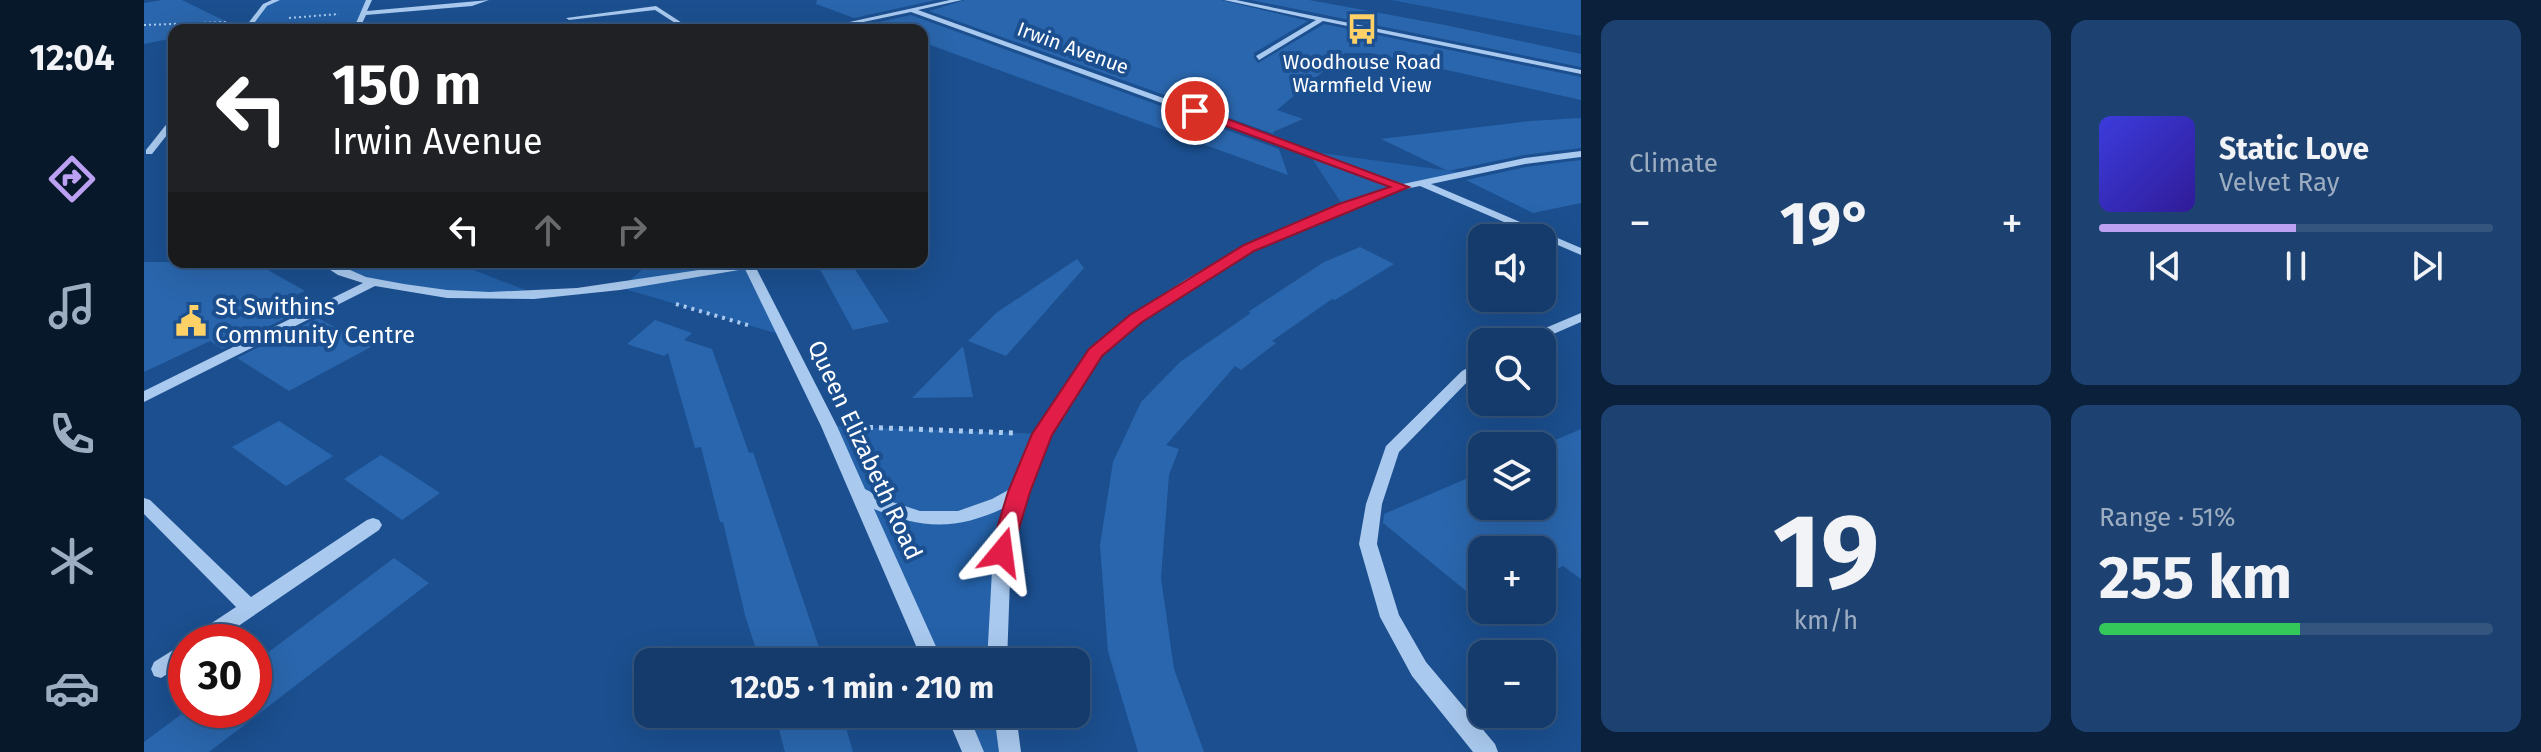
<!DOCTYPE html>
<meta charset="utf-8">
<style>
body{margin:0;font-family:"Fira Sans",sans-serif;background:#1d4271;color:#f1f3f6;height:100vh;display:flex;flex-direction:column;font-size:30px;white-space:nowrap}
*{box-sizing:border-box;margin:0}
p{font-size:26px;color:#9dadc1}
.icon{flex:none;width:44px;height:44px;fill:none;stroke:currentColor;stroke-width:2;stroke-linecap:round;stroke-linejoin:round}
.map{position:relative;flex:1;overflow:hidden}
.drawer{display:flex;flex-direction:column;gap:20px;padding:20px;background:#0b203b;width:960px}
.drawer>*{flex:none}
.banner{position:absolute;left:24px;top:24px;width:760px;height:244px;border-radius:16px;box-shadow:0 8px 32px #0002,0 0 0 2px #33557e;background:#202124;color:#fff;overflow:hidden}
.buttons{position:absolute;left:1324px;top:224px;display:grid;gap:16px}
.buttons a{display:grid;place-items:center;width:88px;height:88px;border-radius:16px;background:#143b6b;box-shadow:0 8px 32px #0002,0 0 0 2px #33557e;font-size:40px}
.speed{position:absolute;left:24px;top:624px;display:flex;gap:16px;font-size:40px;font-weight:700;text-align:center}
.speed>*{display:grid;place-content:center;width:104px;height:104px;border-radius:50%;background:#143b6b;box-shadow:0 8px 32px #0002,0 0 0 2px #33557e;line-height:1}
.speed .limit{border:12px solid #d22;background:#fff;color:#111}
.pin{position:absolute;display:grid;place-items:center;width:68px;height:68px;color:#fff;margin:-34px;border:4px solid #fff;border-radius:50%;box-shadow:0 2px 8px #0007}
.me{position:absolute;width:88px;margin:-44px;rotate:16deg;stroke-linejoin:round;filter:drop-shadow(0 0 6px #0008)}
.turn{display:flex;align-items:center;gap:28px;height:168px;padding:0 32px;font-size:36px}
.turn .icon{width:104px;height:104px;stroke-width:2.5}
.turn b{display:block;font-size:56px;line-height:68px}
.lanes{display:flex;align-items:center;height:76px;padding:0 32px;background:#0003;justify-content:center;gap:40px;direction:ltr}
.lanes .off{opacity:.35}
.big{font-size:60px;font-weight:700;line-height:1.1}
.drawer .widget{flex:1;display:flex;flex-direction:column;justify-content:center;gap:12px;min-width:0;padding:0 28px;border-radius:16px;background:#1d4271}
.drawer .dial{align-items:center;gap:0}
.dial b{font-size:104px;line-height:1}
.song{display:flex;align-items:center;gap:24px}
.cover{width:96px;height:96px;border-radius:12px;background:linear-gradient(135deg,hsl(240 70% 55%),hsl(250 70% 35%))}
.played{height:8px;border-radius:4px;background:linear-gradient(90deg,#bca0f2 50%,#33557e 50%)}
.keys{display:flex;justify-content:space-around;direction:ltr}
.heat{display:flex;justify-content:space-between;align-items:center;font-size:44px;direction:ltr}
.charge{height:12px;border-radius:6px;background:linear-gradient(90deg,#34c759 51%,#33557e 0)}
.drawer .tiles{flex:1;display:grid;gap:20px;grid-template-columns:repeat(2,1fr)}
.trip{position:absolute;left:490px;top:648px;width:456px;height:80px;border-radius:16px;background:#143b6b;box-shadow:0 8px 32px #0002,0 0 0 2px #33557e;font-weight:700;line-height:80px;text-align:center}
main{display:flex;flex:1;min-height:0}
.tabs{display:flex;flex-direction:column;width:144px;justify-content:space-around;align-items:center;background:#08182b;color:#9dadc1}
.tabs .icon{width:56px;height:56px}
.tabs .selected{color:#bca0f2}
.tabs b{font-size:36px;color:#f1f3f6}
.map>svg:first-child{display:block}
.green{fill:#2461a8}
.building{fill:#2a66ad}
.lines{fill:none;stroke-linecap:round;stroke-linejoin:round}
.path-far2{stroke:#a9c9ee;stroke-width:2;stroke-dasharray:2 3;stroke-linecap:butt}
.path-far1{stroke:#a9c9ee;stroke-width:4;stroke-dasharray:3 5;stroke-linecap:butt}
.path{stroke:#a9c9ee;stroke-width:5;stroke-dasharray:4 6;stroke-linecap:butt}
.minor{fill:#a9c9ee;fill-rule:evenodd}
.route{fill:#e11d48;stroke:#92132f;stroke-width:2}
.labels{text-anchor:middle;stroke-width:8;stroke-linejoin:round;paint-order:stroke}
.far-street-label{font-size:20px;fill:#fff;stroke:#1b4f8f}
.far-poi-label{font-size:20px;fill:#fff;stroke:#1b4f8f}
.poi-label{font-size:24px;fill:#fff;stroke:#1b4f8f;text-anchor:start}
.street-label{font-size:24px;fill:#fff;stroke:#1b4f8f}
</style>
<main>
<nav class="tabs">
<b>12:04</b>
<svg class="icon selected" aria-label="directions" viewBox="0 0 24 24"><path d="M12 3l9 9-9 9-9-9zM9 14v-3h6M13 9l2 2-2 2"/></svg>
<svg class="icon" aria-label="music" viewBox="0 0 24 24"><path d="M9 18V5l10-2v13"/><circle cx="6" cy="18" r="3"/><circle cx="16" cy="16" r="3"/></svg>
<svg class="icon" aria-label="phone" viewBox="0 0 24 24"><path d="M5 4h4l2 5-3 2q2 4 5 5l2-3 5 2v4C11 20 4 13 5 4z"/></svg>
<svg class="icon" aria-label="climate" viewBox="0 0 24 24"><path d="M12 3v18M4 7l16 10M4 17L20 7"/></svg>
<svg class="icon" aria-label="car" viewBox="0 0 24 24"><path d="M5 17H2v-5l4-1 3-4h7l3 4 3 1v5h-3M9 17h6M6 11h13"/><circle cx="7" cy="17" r="2"/><circle cx="17" cy="17" r="2"/></svg>
</nav>
<div class="map">
<svg width="1437" height="752" viewBox="0 0 1437 752">
<rect width="100%" height="100%" fill="#1b4f8f"/>
<g class="green">
<path d="M 133,0 L 225,0 L 212,30 L 102,30 L 121,5 Z"/>
<path d="M 1247,0 L 1437,0 L 1437,36 Z"/>
<path d="M 1163,151 L 1321,173 L 1258,187 L 1200,207 Z"/>
<path d="M 180,262 L 309,262 L 394,295 L 334,297 L 228,283 Z"/>
<path d="M 507,262 L 603,262 L 638,335 L 477,288 Z"/>
<path d="M 685,426 L 898,434 L 858,552 L 853,662 L 789,662 Z"/>
<path d="M 813,714 L 861,714 L 866,752 L 829,752 Z"/>
</g>
<g class="building">
<path d="M 18,0 L 38,0 L 89,25 L 68,30 L 30,30 L 30,38 L 0,44 L 0,3 Z"/>
<path d="M 673,0 L 792,0 L 710,18 L 672,4 Z"/>
<path d="M 821,0 L 1077,0 L 1164,21 L 1110,53 L 1110,58 L 1114,63 L 1180,24 L 1437,77 L 1437,100 L 1227,53 L 1201,53 L 1133,110 L 1159,119 L 1129,132 L 1130,134 L 785,11 Z"/>
<path d="M 1107,0 L 1165,0 L 1301,25 L 1437,54 L 1437,67 Z"/>
<path d="M 767,15 L 1135,149 L 1144,175 L 778,42 L 778,30 L 743,30 L 726,24 Z"/>
<path d="M 1437,118 L 1437,148 L 1380,155 L 1304,171 L 1237,139 L 1386,121 Z"/>
<path d="M 1437,160 L 1437,203 L 1389,213 L 1322,180 L 1382,167 Z"/>
<path d="M 1216,247 L 1250,264 L 1191,300 L 1188,299 L 1128,341 L 1132,343 L 1097,370 L 1091,366 L 1022,445 L 1035,449 L 1025,475 L 1017,578 L 1030,669 L 1060,752 L 994,752 L 964,652 L 956,545 L 969,462 L 997,402 L 1036,362 L 1107,313 L 1104,312 L 1180,262 Z"/>
<path d="M 933,259 L 940,268 L 862,356 L 824,341 L 852,313 Z"/>
<path d="M 0,262 L 110,262 L 161,291 L 141,300 L 158,310 L 78,349 L 66,341 L 0,372 Z"/>
<path d="M 672,262 L 706,262 L 745,322 L 709,330 Z"/>
<path d="M 174,318 L 227,347 L 145,391 L 93,358 Z"/>
<path d="M 511,320 L 548,333 L 540,340 L 568,349 L 605,453 L 609,452 L 680,662 L 616,662 L 601,615 L 579,522 L 576,522 L 557,447 L 551,448 L 524,353 L 520,356 L 483,344 Z"/>
<path d="M 819,346 L 829,397 L 768,398 Z"/>
<path d="M 135,421 L 189,456 L 142,486 L 88,447 Z"/>
<path d="M 1437,429 L 1437,579 L 1419,566 L 1398,576 L 1398,550 L 1338,550 L 1338,604 L 1239,523 L 1240,514 L 1338,472 L 1338,506 L 1398,506 L 1397,446 Z"/>
<path d="M 237,455 L 267,474 L 296,493 L 258,520 L 200,479 Z"/>
<path d="M 250,558 L 285,583 L 65,752 L 0,752 L 0,742 L 43,710 L 110,710 L 110,663 Z"/>
<path d="M 631,714 L 698,714 L 709,752 L 641,752 Z"/>
</g>
<g class="lines">
<g class="path-far2">
<path d="M 145,18 L 195,14"/>
<path d="M 0,25 L 84,22"/>
</g>
<g class="path-far1">
<path d="M 309,262 L 326,268"/>
<path d="M 532,304 L 607,326"/>
</g>
<path class="path" d="M 715,427 L 869,433"/>
<g class="minor">
<path d="M 128,0 L 136,0 L 123,6 L 105,30 L 99,30 L 119,4 Z"/>
<path d="M 222,0 L 228,0 L 223,11 L 345,0 L 328,6 L 222,15 L 215,30 L 209,30 Z"/>
<path d="M 806,0 L 818,0 L 774,10 L 1259,184 L 1381,158 L 1437,151 L 1437,157 L 1381,164 L 1287,184 L 1437,248 L 1437,255 L 1276,186 L 1261,189 L 1173,222 L 1109,250 L 1049,286 L 997,321 L 956,356 L 905,435 L 883,492 L 867,552 L 863,662 L 843,662 L 849,552 L 862,507 C 814,530 779,530 730,509 L 799,662 L 779,662 L 677,426 L 601,269 L 476,290 L 390,299 L 303,298 L 231,286 L 0,402 L 0,391 L 219,283 L 194,275 L 174,262 L 188,262 L 222,277 L 260,284 L 303,290 L 346,292 L 433,288 L 609,262 L 693,426 L 721,489 L 742,500 L 776,511 L 814,511 L 848,499 L 868,488 L 890,434 L 946,350 L 987,315 L 1041,280 L 1101,246 L 1165,218 L 1249,187 L 767,12 L 681,30 L 669,30 Z"/>
<path d="M 1080,0 L 1092,0 L 1437,70 L 1437,74 L 1179,21 L 1115,60 L 1112,56 L 1172,20 Z"/>
<path d="M 512,6 L 549,30 L 542,30 L 511,10 L 425,20 L 422,18 Z"/>
<path d="M 25,121 L 30,121 L 30,126 L 8,154 L 2,154 L 2,150 Z"/>
<path d="M 1437,313 L 1437,322 L 1391,342 L 1373,342 L 1375,339 Z"/>
<path d="M 1338,360 L 1338,370 L 1328,377 L 1255,452 L 1238,504 L 1233,544 L 1255,615 L 1282,662 L 1351,744 L 1354,752 L 1329,752 L 1268,676 L 1236,617 L 1215,544 L 1222,504 L 1242,446 L 1318,371 Z"/>
<path d="M 0,498 L 6,500 L 107,597 L 223,520 L 229,518 L 235,520 L 238,525 L 235,530 L 71,642 L 45,642 L 48,636 L 92,607 L 0,514 Z"/>
<path d="M 42,642 L 42,662 L 17,678 L 10,676 L 7,669 L 10,662 Z"/>
<path d="M 802,714 L 824,714 L 840,752 L 818,752 Z"/>
<path d="M 850,714 L 872,714 L 877,752 L 855,752 Z"/>
</g>
</g>
<path class="route" d="M 1047,108 L 1054,108 L 1265,187 L 1110,251 L 998,322 L 958,356 L 908,435 L 886,492 L 866,558 L 858,561 L 850,558 L 846,552 L 864,492 L 888,434 L 945,349 L 986,315 L 1100,245 L 1195,204 L 1246,187 L 1047,113 Z"/>
<defs>
<symbol id="bus-bare" viewBox="-9 -9 18 18"><path d="M-5-6H5V4H4V6H2V4H-2V6H-4V4H-5ZM-3.5-4V0h7V-4ZM-3.5 1.2v1.5H-2V1.2ZM2 1.2v1.5H3.5V1.2Z" fill="#ffd166" stroke="#1b4f8f" stroke-width="2.5" paint-order="stroke"/></symbol>
<symbol id="civic-bare" viewBox="-9 -9 18 18"><path d="M-.6-6.5H3V-4.5H.6V-3L4-1V1h2V6H-6V1h2V-1L-.6-3ZM-1.2 2.5V6h2.4V2.5Z" fill="#ffd166" stroke="#1b4f8f" stroke-width="2.5" paint-order="stroke"/></symbol>
</defs>
<g fill-rule="evenodd">
<use href="#bus-bare" x="1196" y="7" width="44" height="44"/>
<use href="#civic-bare" x="25" y="299" width="44" height="44"/>
</g>
<g class="labels">
<g class="far-street-label">
<text transform="translate(929 48) rotate(20)" y="7">Irwin Avenue</text>
</g>
<g class="far-poi-label">
<text x="1218" y="69">Woodhouse Road<tspan x="1218" dy="23">Warmfield View</tspan></text>
</g>
<g class="poi-label">
<text x="71" y="315">St Swithins<tspan x="71" dy="28">Community Centre</tspan></text>
</g>
<g class="street-label">
<text transform="translate(721 450) rotate(65)" y="8">Queen Elizabeth Road</text>
</g>
</g>
</svg>
<div class="buttons">
<a><svg class="icon" aria-label="sound" viewBox="0 0 24 24"><path d="M4 9h4l5-4v14l-5-4H4zM17 9q2 3 0 6"/></svg></a>
<a><svg class="icon" aria-label="search" viewBox="0 0 24 24"><circle cx="10" cy="10" r="6"/><path d="M15 15l6 6"/></svg></a>
<a><svg class="icon" aria-label="layers" viewBox="0 0 24 24"><path d="M12 4l9 5-9 5-9-5zM3 14l9 5 9-5"/></svg></a>
<a>+</a>
<a>−</a>
</div>
<div class="speed"><div class="limit">30</div></div>
<div class="pin" style="left:1051px;top:111px;background:#d93025"><svg class="icon" aria-label="arrive" viewBox="0 0 24 24"><path d="M6 21V4h12l-3 4 3 4H6"/></svg></div>
<svg class="me" style="left:858px;top:552px" viewBox="-20 -20 40 40"><path d="M0-17L14 15 0 8-14 15z" fill="#e11d48" stroke="#fff" stroke-width="4"/></svg>
<div class="trip">12:05 · 1 min · 210 m</div>
<div class="banner">
<div class="turn"><svg class="icon" aria-label="left" viewBox="0 0 24 24"><path d="M17 20v-9H6M10 6l-5 5 5 5"/></svg><div><b>150 m</b>Irwin Avenue</div></div>
<div class="lanes"><svg class="icon" aria-label="left" viewBox="0 0 24 24"><path d="M17 20v-9H6M10 6l-5 5 5 5"/></svg><svg class="icon off" aria-label="ahead" viewBox="0 0 24 24"><path d="M12 20V5M6 11l6-6 6 6"/></svg><svg class="icon off" aria-label="right" viewBox="0 0 24 24"><path d="M7 20v-9h11M14 6l5 5-5 5"/></svg></div>
</div>
</div>
<section class="drawer">
<div class="tiles">
<div class="widget"><p>Climate</p>
<div class="heat"><a>−</a><b class="big">19°</b><a>+</a></div>
</div>
<div class="widget">
<div class="song"><i class="cover"></i><div><b>Static Love</b><p>Velvet Ray</p></div></div>
<div class="played"></div>
<div class="keys"><svg class="icon" aria-label="previous" viewBox="0 0 24 24"><path d="M18 5L8 12l10 7zM5 5v14"/></svg><svg class="icon" aria-label="pause" viewBox="0 0 24 24"><path d="M8 5v14M16 5v14"/></svg><svg class="icon" aria-label="next" viewBox="0 0 24 24"><path d="M6 5l10 7-10 7zM19 5v14"/></svg></div>
</div>
<div class="widget dial"><b>19</b><p>km/h</p></div>
<div class="widget"><p>Range · 51%</p><b class="big">255 km</b><div class="charge"></div></div>
</div>
</section>
</main>
